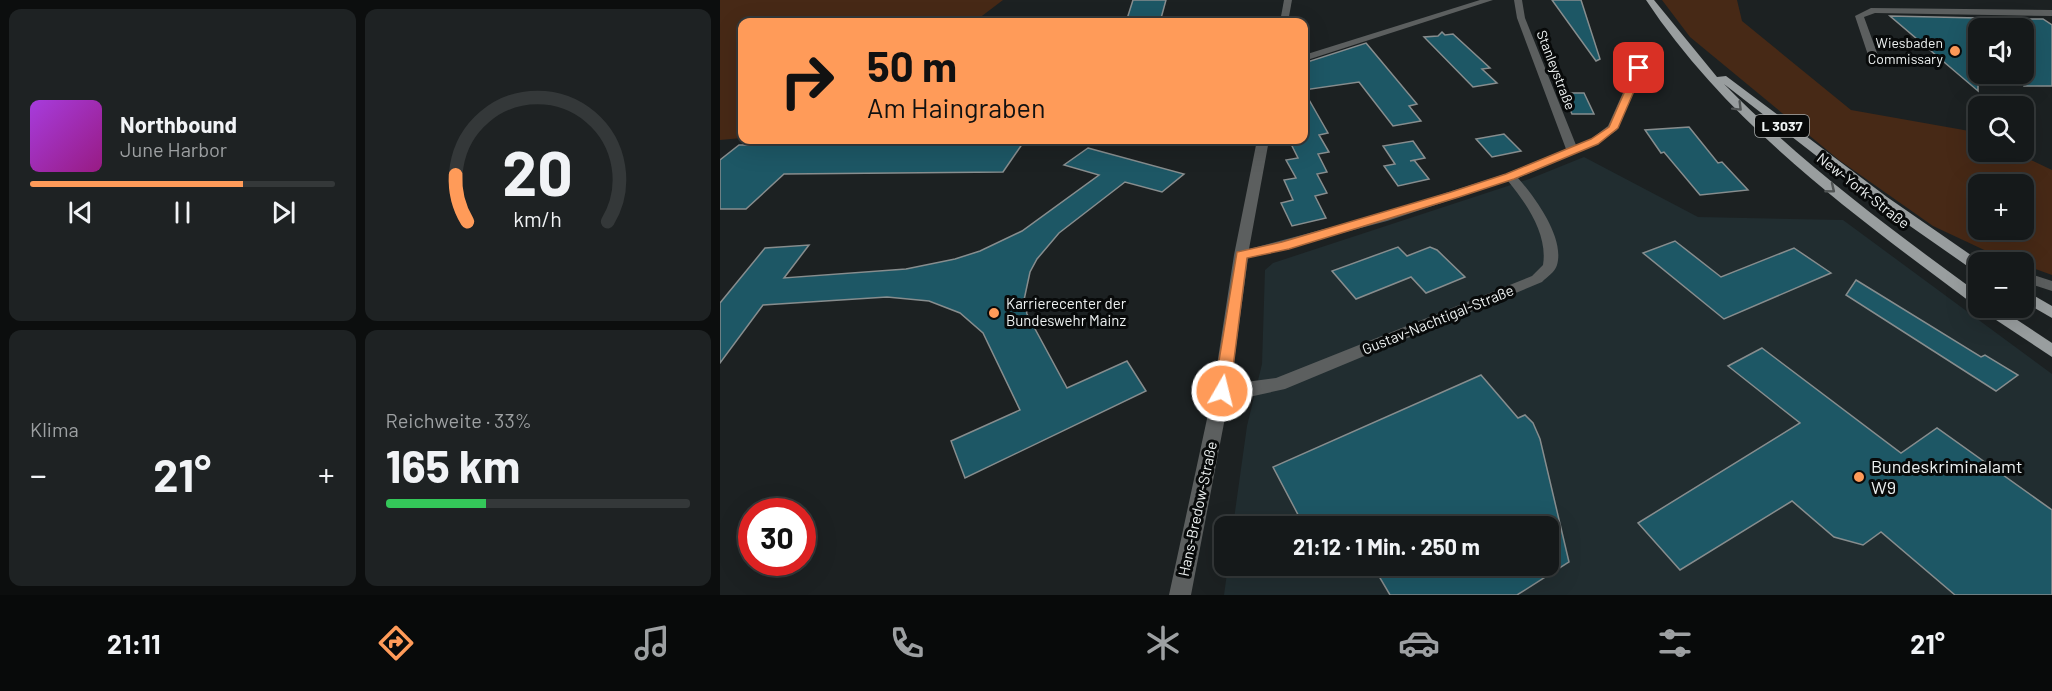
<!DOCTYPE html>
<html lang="de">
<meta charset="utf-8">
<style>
body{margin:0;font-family:Barlow,sans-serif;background:#1e2223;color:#f1f3f6;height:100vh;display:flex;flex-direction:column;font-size:22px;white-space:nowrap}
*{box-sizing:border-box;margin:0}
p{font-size:20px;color:#9da0a2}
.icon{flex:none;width:33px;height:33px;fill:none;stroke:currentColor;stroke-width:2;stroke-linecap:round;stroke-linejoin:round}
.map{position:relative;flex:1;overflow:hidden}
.side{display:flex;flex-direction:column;gap:9px;padding:9px;background:#0c0e0e;width:720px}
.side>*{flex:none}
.banner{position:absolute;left:18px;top:18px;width:570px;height:126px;border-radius:12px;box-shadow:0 6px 24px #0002,0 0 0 2px #343839;background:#ff9b59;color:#111;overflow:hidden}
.tools{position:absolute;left:1248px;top:18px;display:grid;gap:12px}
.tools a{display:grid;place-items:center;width:66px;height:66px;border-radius:12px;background:#15191a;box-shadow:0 6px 24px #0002,0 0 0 2px #343839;font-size:30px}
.speed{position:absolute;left:18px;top:498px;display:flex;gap:12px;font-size:30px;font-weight:700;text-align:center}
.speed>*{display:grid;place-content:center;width:78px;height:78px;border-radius:50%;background:#15191a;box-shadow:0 6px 24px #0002,0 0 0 2px #343839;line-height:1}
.speed .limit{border:9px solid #d22;background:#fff;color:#111}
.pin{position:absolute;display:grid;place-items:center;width:51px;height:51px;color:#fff;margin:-26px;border-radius:12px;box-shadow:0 3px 9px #0006}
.me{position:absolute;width:66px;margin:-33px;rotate:8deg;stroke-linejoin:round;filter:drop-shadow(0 0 4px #0008)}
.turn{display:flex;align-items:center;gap:21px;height:126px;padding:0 30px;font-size:27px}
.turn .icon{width:78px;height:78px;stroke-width:2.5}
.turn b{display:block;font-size:42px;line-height:51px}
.big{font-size:45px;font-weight:700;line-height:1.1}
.side .tile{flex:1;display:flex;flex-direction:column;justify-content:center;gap:9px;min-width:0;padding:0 21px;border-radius:12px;background:#1e2223}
.side .dial{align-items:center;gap:0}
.dial svg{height:156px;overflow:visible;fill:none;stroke:#343839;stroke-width:7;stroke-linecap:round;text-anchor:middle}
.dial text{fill:#f1f3f6;stroke:none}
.song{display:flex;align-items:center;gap:18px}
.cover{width:72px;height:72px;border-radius:9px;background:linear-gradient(135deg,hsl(280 70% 55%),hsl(310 70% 35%))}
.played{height:6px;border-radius:3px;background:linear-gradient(90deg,#ff9b59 70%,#343839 70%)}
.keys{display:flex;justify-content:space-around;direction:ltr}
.heat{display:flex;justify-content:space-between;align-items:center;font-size:33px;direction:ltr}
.charge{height:9px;border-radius:4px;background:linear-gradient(90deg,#34c759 33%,#343839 0)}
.side .tiles{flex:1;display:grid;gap:9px;grid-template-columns:repeat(2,1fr)}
.trip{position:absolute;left:494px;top:516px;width:345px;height:60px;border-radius:12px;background:#15191a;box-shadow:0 6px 24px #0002,0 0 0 2px #343839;font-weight:700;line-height:60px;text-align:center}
.dock{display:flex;height:96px;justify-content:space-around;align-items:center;background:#080a0a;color:#9da0a2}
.dock .icon{width:42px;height:42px}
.dock .selected{color:#ff9b59}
.dock b{font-size:27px;color:#f1f3f6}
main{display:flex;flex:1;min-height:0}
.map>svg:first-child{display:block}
.built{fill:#212d30}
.green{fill:#472916;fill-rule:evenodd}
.building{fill:#1d5765;stroke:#878d8e;stroke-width:1.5}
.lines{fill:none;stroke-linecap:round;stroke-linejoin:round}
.street{fill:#5c5f5f;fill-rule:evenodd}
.primary{fill:#999e9f;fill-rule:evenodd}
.oneway{stroke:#505454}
.route{fill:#ff9b59;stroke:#a6653a;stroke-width:1.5}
.poi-dot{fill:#ff9b59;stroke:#080a0a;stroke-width:2}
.labels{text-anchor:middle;stroke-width:6;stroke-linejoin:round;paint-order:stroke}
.far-poi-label{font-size:14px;fill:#eef2f2;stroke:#080a0a;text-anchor:end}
.far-street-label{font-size:14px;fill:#eef2f2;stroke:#080a0a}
.shield{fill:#080a0a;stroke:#a9acac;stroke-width:1.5}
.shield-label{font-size:14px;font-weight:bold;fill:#eef2f2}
.street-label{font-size:15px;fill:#eef2f2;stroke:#080a0a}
.poi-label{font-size:15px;fill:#eef2f2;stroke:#080a0a;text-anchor:start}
.near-poi-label{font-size:18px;fill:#eef2f2;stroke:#080a0a;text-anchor:start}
</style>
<main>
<section class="side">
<div class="tiles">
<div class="tile">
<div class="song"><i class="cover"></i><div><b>Northbound</b><p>June Harbor</p></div></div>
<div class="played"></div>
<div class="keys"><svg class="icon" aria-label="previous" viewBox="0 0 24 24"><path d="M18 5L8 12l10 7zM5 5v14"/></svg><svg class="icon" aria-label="pause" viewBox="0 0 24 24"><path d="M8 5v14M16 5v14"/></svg><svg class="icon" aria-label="next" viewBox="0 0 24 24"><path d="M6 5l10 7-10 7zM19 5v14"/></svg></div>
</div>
<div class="tile dial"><svg viewBox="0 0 100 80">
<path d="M14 69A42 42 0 1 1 86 69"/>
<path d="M14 69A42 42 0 0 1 8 45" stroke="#ff9b59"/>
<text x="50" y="56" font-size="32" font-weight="700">20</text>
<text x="50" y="72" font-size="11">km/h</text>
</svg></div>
<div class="tile"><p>Klima</p>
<div class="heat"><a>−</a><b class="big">21°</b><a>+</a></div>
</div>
<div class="tile"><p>Reichweite · 33%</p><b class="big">165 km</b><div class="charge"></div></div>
</div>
</section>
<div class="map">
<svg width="1332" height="595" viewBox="0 0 1332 595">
<rect width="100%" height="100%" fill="#1c2122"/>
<path class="built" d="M 864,157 L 978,217 L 1123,220 L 1332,374 L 1332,595 L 504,595 L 508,566 L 828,566 L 828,526 L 513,526 L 527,426 L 542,364 L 545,270 L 553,263 L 812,178 Z"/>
<g class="green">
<path d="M 0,0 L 283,0 L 254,22 L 22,22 L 22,138 L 0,140 Z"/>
<path d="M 942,0 L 1017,0 L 1022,21 L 1131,110 L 1255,132 L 1258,134 L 1258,152 L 1294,152 L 1332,170 L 1332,275 L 1304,265 L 1304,262 L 1275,255 L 1213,226 L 1119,160 L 970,37 ZM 1258,184 L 1304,184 L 1304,230 L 1258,230 Z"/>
</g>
<g class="building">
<path d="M 413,0 L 446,0 L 440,22 L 406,22 Z"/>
<path d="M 832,0 L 861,0 L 880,59 L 876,61 Z"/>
<path d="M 1170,16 L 1258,18 L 1258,91 Z"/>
<path d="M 1304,19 L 1323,19 L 1332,25 L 1332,86 L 1304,86 Z"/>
<path d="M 722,32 L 725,35 L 733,34 L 770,68 L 762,69 L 777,83 L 753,87 L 704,37 L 718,36 Z"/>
<path d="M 646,43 L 697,104 L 689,106 L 701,121 L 673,126 L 639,82 L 584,90 L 584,63 Z"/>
<path d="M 584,91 L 608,133 L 599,135 L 609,152 L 598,154 L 607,172 L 597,174 L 607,193 L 595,196 L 606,218 L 572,226 L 561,203 L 573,200 L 564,180 L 576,178 L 566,160 L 578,158 L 569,140 L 584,140 Z"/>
<path d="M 843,93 L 864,93 L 874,114 L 852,114 Z"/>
<path d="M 969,127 L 998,163 L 1002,162 L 1028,190 L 980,195 L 944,152 L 941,153 L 925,130 Z"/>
<path d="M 784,134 L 801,151 L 772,157 L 756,139 Z"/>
<path d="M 237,140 L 305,140 L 283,172 L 64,174 L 26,209 L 0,209 L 0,160 L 19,145 L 234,143 Z"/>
<path d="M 693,141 L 705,158 L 690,161 L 694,160 L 709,179 L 678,186 L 664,166 L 675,164 L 663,146 Z"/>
<path d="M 368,148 L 464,174 L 442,192 L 405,182 L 339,233 L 317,259 L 310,272 L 304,300 L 307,314 L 347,388 L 407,361 L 426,391 L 245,478 L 231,441 L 300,410 L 263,333 L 240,313 L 209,301 L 167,297 L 43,305 L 0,363 L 0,303 L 45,248 L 89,245 L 64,278 L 186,269 L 235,259 L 260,251 L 302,231 L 379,175 L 344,165 Z"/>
<path d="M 955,241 L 1001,277 L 1074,248 L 1111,273 L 1004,319 L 923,253 Z"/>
<path d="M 678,247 L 687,256 L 710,247 L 717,250 L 745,277 L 706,293 L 691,277 L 636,299 L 612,271 Z"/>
<path d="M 1136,280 L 1261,357 L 1265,355 L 1298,375 L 1276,391 L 1126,295 Z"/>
<path d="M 1042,348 L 1181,453 L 1217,428 L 1332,510 L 1332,595 L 1235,595 L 1161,532 L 1143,545 L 1114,537 L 1072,501 L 960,570 L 918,523 L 1080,423 L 1008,366 Z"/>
<path d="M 761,375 L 798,418 L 805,415 L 813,423 L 820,439 L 849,562 L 797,595 L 670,595 L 653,566 L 828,566 L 828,526 L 630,526 L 624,515 L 600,526 L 584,526 L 553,467 Z"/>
</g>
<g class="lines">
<g class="street">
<path d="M 564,0 L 572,0 L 568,22 L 560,22 Z"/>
<path d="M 760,0 L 773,0 L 584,61 L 584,55 Z"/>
<path d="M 794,0 L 802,0 L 805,18 L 856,145 L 871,139 L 888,126 L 914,68 L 919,65 L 924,68 L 897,130 L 879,143 L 798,178 C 815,197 845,238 837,265 C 835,272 827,277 822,282 L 565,389 L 529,397 L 509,397 L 471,595 L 449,595 L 493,391 L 514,255 L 537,140 L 549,140 L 529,249 L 657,215 L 785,174 L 846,149 L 797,18 ZM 788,181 C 807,204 828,235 823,265 L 812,276 L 556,378 L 511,384 L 528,258 L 667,221 Z"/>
<path d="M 1151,8 L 1332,10 L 1332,16 L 1155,13 L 1144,17 L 1160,61 L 1155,64 L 1150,61 L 1135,16 Z"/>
<path d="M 1304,272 L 1332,281 L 1332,291 L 1304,282 Z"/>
</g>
<g class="primary">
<path d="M 926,0 L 934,0 L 997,77 L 1006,76 L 1167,197 L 1261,262 L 1258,262 L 1258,271 L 1253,270 L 1157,203 L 1004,84 C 1081,163 1169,228 1258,293 L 1258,305 L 1253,304 C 1134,215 1009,125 926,0 Z"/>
<path d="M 1304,290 L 1332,306 L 1332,318 L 1304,302 Z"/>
<path d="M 1262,308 L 1279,308 L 1332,343 L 1332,357 L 1264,312 Z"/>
</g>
</g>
<defs><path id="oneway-chevron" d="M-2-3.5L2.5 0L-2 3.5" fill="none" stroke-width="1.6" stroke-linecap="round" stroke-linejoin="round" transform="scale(1.5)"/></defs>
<g class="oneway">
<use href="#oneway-chevron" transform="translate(1018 107) rotate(45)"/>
<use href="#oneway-chevron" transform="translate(1111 189) rotate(39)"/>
</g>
<path class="route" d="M 916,66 L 924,68 L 898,128 L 878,144 L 794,179 L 739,197 L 569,249 L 527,258 L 510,391 L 508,395 L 497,395 L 494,391 L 517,252 L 562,242 L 731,192 L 786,174 L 871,139 L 889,127 Z"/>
<g class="poi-dot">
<circle cx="1235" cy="51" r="6"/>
<circle cx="274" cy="313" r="6"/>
<circle cx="1139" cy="477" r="6"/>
</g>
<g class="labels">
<g class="far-poi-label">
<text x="1223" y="48">Wiesbaden<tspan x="1223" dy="16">Commissary</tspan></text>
</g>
<g class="far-street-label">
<text transform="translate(836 70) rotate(69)" y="5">Stanleystraße</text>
</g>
<rect class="shield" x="1035" y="115" width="54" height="22" rx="4.5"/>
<g class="shield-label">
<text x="1062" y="131">L 3037</text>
</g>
<g class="street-label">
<text transform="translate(1143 191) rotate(38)" y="5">New-York-Straße</text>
<text transform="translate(718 320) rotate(-22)" y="5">Gustav-Nachtigal-Straße</text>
<text transform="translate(478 509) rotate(-78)" y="5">Hans-Bredow-Straße</text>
</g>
<g class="poi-label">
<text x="286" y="309">Karrierecenter der<tspan x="286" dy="17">Bundeswehr Mainz</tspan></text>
</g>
<g class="near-poi-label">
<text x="1151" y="473">Bundeskriminalamt<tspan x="1151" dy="21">W9</tspan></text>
</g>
</g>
</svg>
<div class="tools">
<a><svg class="icon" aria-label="sound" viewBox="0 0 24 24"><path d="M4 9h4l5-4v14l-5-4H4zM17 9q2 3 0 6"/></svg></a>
<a><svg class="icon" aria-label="search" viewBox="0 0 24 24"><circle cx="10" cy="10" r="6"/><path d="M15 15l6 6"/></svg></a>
<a>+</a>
<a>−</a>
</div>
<div class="speed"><div class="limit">30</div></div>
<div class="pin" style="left:919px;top:68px;background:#d93025"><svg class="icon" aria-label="arrive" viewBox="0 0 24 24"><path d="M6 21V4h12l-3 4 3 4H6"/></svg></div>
<svg class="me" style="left:502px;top:391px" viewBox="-20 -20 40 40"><circle r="17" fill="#ff9b59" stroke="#fff" stroke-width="3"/><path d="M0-11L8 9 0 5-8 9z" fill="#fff"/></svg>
<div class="trip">21:12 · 1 Min. · 250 m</div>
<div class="banner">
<div class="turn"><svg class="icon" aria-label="right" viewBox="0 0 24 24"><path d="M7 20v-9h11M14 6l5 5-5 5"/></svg><div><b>50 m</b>Am Haingraben</div></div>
</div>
</div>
</main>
<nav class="dock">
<b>21:11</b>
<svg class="icon selected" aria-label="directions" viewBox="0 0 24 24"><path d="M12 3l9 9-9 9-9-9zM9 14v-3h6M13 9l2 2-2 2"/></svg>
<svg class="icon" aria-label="music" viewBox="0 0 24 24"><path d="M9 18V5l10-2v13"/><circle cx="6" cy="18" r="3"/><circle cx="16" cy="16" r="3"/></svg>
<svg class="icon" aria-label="phone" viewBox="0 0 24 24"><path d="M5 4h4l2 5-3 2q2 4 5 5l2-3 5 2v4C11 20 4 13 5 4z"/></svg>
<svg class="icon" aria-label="climate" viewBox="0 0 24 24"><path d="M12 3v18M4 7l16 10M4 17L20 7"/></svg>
<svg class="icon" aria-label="car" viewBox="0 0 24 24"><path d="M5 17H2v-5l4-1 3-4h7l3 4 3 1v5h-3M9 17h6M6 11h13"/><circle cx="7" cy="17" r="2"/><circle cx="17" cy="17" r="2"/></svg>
<svg class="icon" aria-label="filters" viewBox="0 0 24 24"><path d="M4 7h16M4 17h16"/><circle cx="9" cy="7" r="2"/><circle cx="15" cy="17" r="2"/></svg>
<b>21°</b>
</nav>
